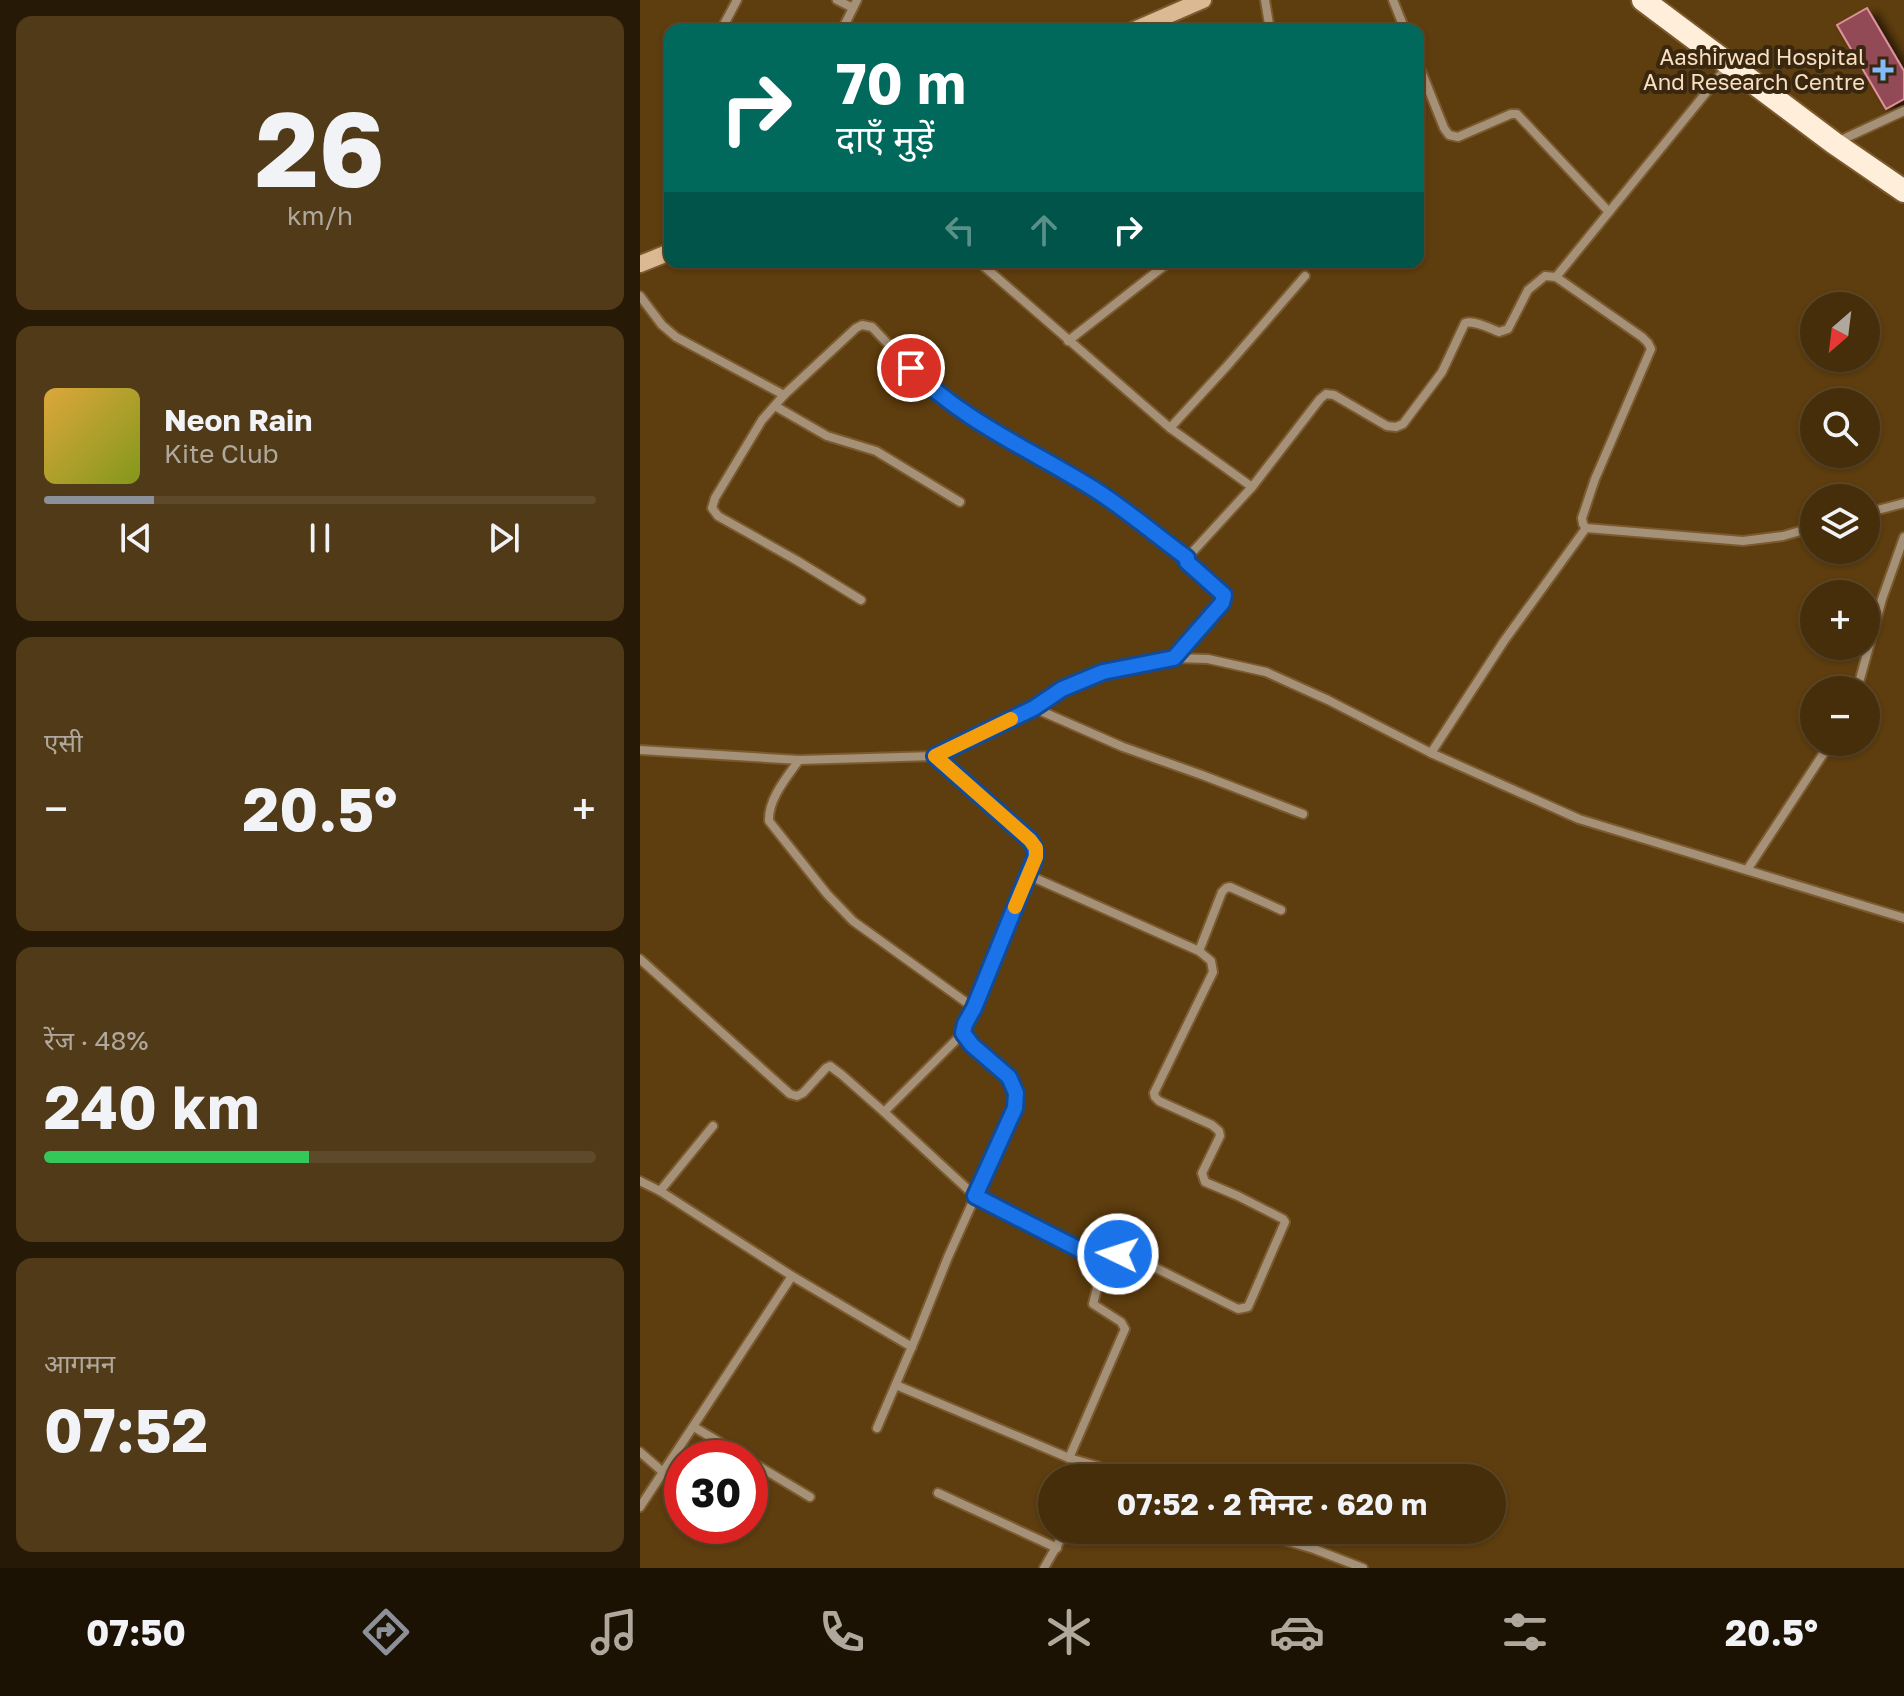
<!DOCTYPE html>
<html lang="hi">
<meta charset="utf-8">
<style>
body{margin:0;font-family:"Golos Text","Noto Sans Devanagari",sans-serif;background:#503a18;color:#f1f3f6;height:100vh;display:flex;flex-direction:column;font-size:30px;white-space:nowrap}
*{box-sizing:border-box;margin:0}
p{font-size:26px;color:#b0a89c}
.icon{flex:none;width:44px;height:44px;fill:none;stroke:currentColor;stroke-width:2;stroke-linecap:round;stroke-linejoin:round}
.map{position:relative;flex:1;overflow:hidden}
.sheet{display:flex;flex-direction:column;gap:16px;padding:16px;background:#261906;width:640px}
.sheet>*{flex:none}
.hud{position:absolute;left:24px;top:24px;width:760px;height:244px;border-radius:16px;box-shadow:0 2px 6px #0004,0 0 0 2px #5e4a2b;background:#00695c;color:#fff;overflow:hidden}
.needle{width:52px;rotate:208deg}
.controls{position:absolute;left:1160px;top:292px;display:grid;gap:16px}
.controls a{display:grid;place-items:center;width:80px;height:80px;border-radius:50%;background:#462e0a;box-shadow:0 2px 6px #0004,0 0 0 2px #5e4a2b;font-size:40px}
.speed{position:absolute;left:24px;top:1440px;display:flex;gap:16px;font-size:40px;font-weight:700;text-align:center}
.speed>*{display:grid;place-content:center;width:104px;height:104px;border-radius:50%;background:#462e0a;box-shadow:0 2px 6px #0004,0 0 0 2px #5e4a2b;line-height:1}
.speed .limit{border:12px solid #d22;background:#fff;color:#111}
.pin{position:absolute;display:grid;place-items:center;width:68px;height:68px;color:#fff;margin:-34px;border:4px solid #fff;border-radius:50%;box-shadow:0 2px 8px #0007}
.me{position:absolute;width:88px;margin:-44px;rotate:274deg;stroke-linejoin:round;filter:drop-shadow(0 0 6px #0008)}
.turn{display:flex;align-items:center;gap:28px;height:168px;padding:0 40px;font-size:36px}
.turn .icon{width:104px;height:104px;stroke-width:2.5}
.turn b{display:block;font-size:56px;line-height:68px}
.lanes{display:flex;align-items:center;height:76px;padding:0 40px;background:#0003;justify-content:center;gap:40px;direction:ltr}
.lanes .off{opacity:.35}
.big{font-size:60px;font-weight:700;line-height:1.1}
.sheet .widget{flex:1;display:flex;flex-direction:column;justify-content:center;gap:12px;min-width:0;padding:0 28px;border-radius:16px;background:#503a18}
.sheet .dial{align-items:center;gap:0}
.dial b{font-size:104px;line-height:1}
.song{display:flex;align-items:center;gap:24px}
.cover{width:96px;height:96px;border-radius:12px;background:linear-gradient(135deg,hsl(40 70% 55%),hsl(70 70% 35%))}
.played{height:8px;border-radius:4px;background:linear-gradient(90deg,#8c9099 20%,#5e4a2b 20%)}
.keys{display:flex;justify-content:space-around;direction:ltr}
.heat{display:flex;justify-content:space-between;align-items:center;font-size:44px;direction:ltr}
.charge{height:12px;border-radius:6px;background:linear-gradient(90deg,#34c759 48%,#5e4a2b 0)}
.trip{position:absolute;left:398px;top:1464px;width:468px;height:80px;border-radius:40px;background:#462e0a;box-shadow:0 2px 6px #0004,0 0 0 2px #5e4a2b;font-weight:700;line-height:80px;text-align:center}
.menu{display:flex;height:128px;justify-content:space-around;align-items:center;background:#1c1204;color:#b0a89c}
.menu .icon{width:56px;height:56px}
.menu .active{color:#8c9099}
.menu b{font-size:36px;color:#f1f3f6}
main{display:flex;flex:1;min-height:0}
.map>svg:first-child{display:block}
.building{fill:#924c57;stroke:#e0929c;stroke-width:2;filter:url(#shadow)}
.lines{fill:none;stroke-linecap:round;stroke-linejoin:round}
.minor-casing{stroke:#7a5a2e;stroke-width:12}
.secondary-casing{stroke:#7a5a2e;stroke-width:20}
.trunk-casing{stroke:#7a5a2e;stroke-width:26}
.minor{stroke:#a59078;stroke-width:8}
.secondary{stroke:#dbba93;stroke-width:16}
.trunk{stroke:#feeeda;stroke-width:22}
.route-casing{stroke:#114b97;stroke-width:20}
.route{stroke:#1a73e8;stroke-width:14}
.slow{stroke:#f59e0b;stroke-width:14}
.poi-dot{fill:#82bcfa;stroke:#3a270f;stroke-width:3}
.labels{text-anchor:middle;stroke-width:8;stroke-linejoin:round;paint-order:stroke}
.poi-label{font-size:22px;fill:#f8dfc2;stroke:#3a270f;text-anchor:end}
</style>
<main>
<section class="sheet">
<div class="widget dial"><b>26</b><p>km/h</p></div>
<div class="widget">
<div class="song"><i class="cover"></i><div><b>Neon Rain</b><p>Kite Club</p></div></div>
<div class="played"></div>
<div class="keys"><svg class="icon" aria-label="previous" viewBox="0 0 24 24"><path d="M18 5L8 12l10 7zM5 5v14"/></svg><svg class="icon" aria-label="pause" viewBox="0 0 24 24"><path d="M8 5v14M16 5v14"/></svg><svg class="icon" aria-label="next" viewBox="0 0 24 24"><path d="M6 5l10 7-10 7zM19 5v14"/></svg></div>
</div>
<div class="widget"><p>एसी</p>
<div class="heat"><a>−</a><b class="big">20.5°</b><a>+</a></div>
</div>
<div class="widget"><p>रेंज · 48%</p><b class="big">240 km</b><div class="charge"></div></div>
<div class="widget"><p>आगमन</p><b class="big">07:52</b></div>
</section>
<div class="map">
<svg width="1264" height="1568" viewBox="0 0 1264 1568">
<defs>
<filter id="shadow"><feDropShadow dx="9" dy="5" stdDeviation="4" flood-color="#0009"/></filter>
</defs>
<rect width="100%" height="100%" fill="#5e3d0e"/>
<path class="building" d="M 1227,8 L 1264,71 L 1264,99 L 1246,109 L 1197,25 Z"/>
<g class="lines">
<defs>
<g id="minor">
<path d="M 197,0 L 213,8"/>
<path d="M 625,0 L 630,30"/>
<path d="M 753,0 L 765,30"/>
<path d="M 81,30 L 97,0"/>
<path d="M 202,30 L 217,0"/>
<path d="M 778,63 L 804,128 L 809,135 L 818,137 L 871,114 L 877,114 L 969,212"/>
<path d="M 1199,141 L 1264,111"/>
<path d="M 339,262 L 530,428 L 612,487"/>
<path d="M 916,277 L 1087,67"/>
<path d="M 0,296 L 22,325 L 36,337 L 144,395"/>
<path d="M 428,341 L 529,262"/>
<path d="M 135,406 L 187,436 L 236,451 L 320,502"/>
<path d="M 530,428 L 587,366 L 665,276"/>
<path d="M 1226,513 L 1264,503"/>
<path d="M 221,600 L 156,560 L 78,516 L 72,508 L 75,498 L 122,420 L 144,395 L 216,328 L 222,325 L 232,327 L 288,386 L 302,397 L 364,437 L 459,492 L 547,558"/>
<path d="M 534,658 L 582,603 L 584,595 L 580,590 L 547,562 L 547,558 L 612,487 L 680,399 L 686,394 L 694,395 L 747,426 L 756,427 L 763,424 L 802,372 L 825,323 C 835,320 849,328 859,332 L 868,329 L 888,290 L 905,276 L 916,277 L 1002,337 L 1008,343 L 1011,349 L 955,479 L 942,518 L 943,524 L 946,528 L 1103,541 L 1143,536 L 1174,527"/>
<path d="M 1217,690 L 1242,599 L 1264,537"/>
<path d="M 394,708 L 483,747 L 562,775 L 663,814"/>
<path d="M 0,750 L 159,760 L 295,756 L 394,708 L 422,689 L 463,672 L 534,658 L 568,659 L 626,672 L 688,700 L 791,753 L 939,819 L 1264,918"/>
<path d="M 791,753 L 864,641 L 946,528"/>
<path d="M 159,760 C 147,777 128,799 129,821 L 187,894 L 213,921 L 334,1008"/>
<path d="M 1107,870 L 1191,742"/>
<path d="M 559,951 L 582,892 L 586,888 L 590,887 L 641,910"/>
<path d="M 0,959 L 150,1094 L 157,1096 L 163,1093 L 186,1068 L 190,1066 L 202,1075 L 244,1112 L 335,1196 L 460,1260 C 471,1263 476,1251 486,1253 L 598,1309 L 608,1307 L 645,1222 L 643,1219 L 598,1196 L 565,1182 L 562,1173 L 580,1136 L 579,1131 L 572,1125 L 519,1101 L 515,1097 L 514,1093 L 573,972 L 571,961 L 559,951 L 388,875"/>
<path d="M 244,1112 L 323,1033"/>
<path d="M 0,1181 L 20,1191 L 152,1276 L 272,1347"/>
<path d="M 20,1191 L 73,1126"/>
<path d="M 256,1385 L 429,1458 L 457,1466 L 485,1478"/>
<path d="M 54,1427 L 106,1458"/>
<path d="M 237,1428 L 276,1337 L 308,1257 L 375,1108 L 376,1093 L 369,1077 L 332,1045 L 323,1033 L 325,1024 L 334,1008 L 388,875 C 394,860 400,854 390,840 L 295,756"/>
<path d="M 0,1452 L 23,1472"/>
<path d="M 429,1458 L 485,1329 L 481,1322 L 453,1304 L 464,1261"/>
<path d="M 110,1461 L 170,1497"/>
<path d="M 452,1478 L 457,1466"/>
<path d="M 298,1493 L 417,1548"/>
<path d="M 0,1507 L 152,1276"/>
<path d="M 611,1530 L 674,1549 L 723,1568"/>
<path d="M 404,1568 L 426,1530"/>
</g>
<g id="secondary">
<path d="M 494,30 L 563,0"/>
<path d="M 0,264 L 30,252"/>
</g>
<path id="trunk" d="M 1003,0 L 1194,143 L 1264,191"/>
</defs>
<use href="#minor" class="minor-casing"/>
<use href="#secondary" class="secondary-casing"/>
<use href="#trunk" class="trunk-casing"/>
<use href="#minor" class="minor"/>
<use href="#secondary" class="secondary"/>
<use href="#trunk" class="trunk"/>
</g>
<g class="lines">
<defs>
<path id="route" d="M 271,368 C 323,422 394,451 457,491 C 488,511 517,536 547,558 L 547,562 L 584,595 L 582,603 L 534,658 L 463,672 L 422,689 L 394,708 L 295,756 L 390,840 C 400,854 394,860 388,875 L 334,1008 L 325,1024 L 323,1033 L 332,1045 L 369,1077 L 376,1093 L 375,1108 L 335,1196 L 460,1260 L 468,1260 L 478,1254"/>
</defs>
<use href="#route" class="route-casing"/>
<use href="#route" class="route"/>
<path class="slow" d="M 371,719 L 295,756 L 390,840 L 396,848 L 396,857 L 375,907"/>
</g>
<path class="poi-dot" d="M1239 58h8v8h8v8h-8v8h-8v-8h-8v-8h8z"/>
<g class="labels">
<g class="poi-label">
<text x="1225" y="65">Aashirwad Hospital<tspan x="1225" dy="25">And Research Centre</tspan></text>
</g>
</g>
</svg>
<div class="controls">
<a><svg class="needle" viewBox="-14 -14 28 28"><path d="M0-13l5 13h-10z" fill="#e53935"/><path d="M0 13l5-13h-10z" fill="#b0a89c"/></svg></a>
<a><svg class="icon" aria-label="search" viewBox="0 0 24 24"><circle cx="10" cy="10" r="6"/><path d="M15 15l6 6"/></svg></a>
<a><svg class="icon" aria-label="layers" viewBox="0 0 24 24"><path d="M12 4l9 5-9 5-9-5zM3 14l9 5 9-5"/></svg></a>
<a>+</a>
<a>−</a>
</div>
<div class="speed"><div class="limit">30</div></div>
<div class="pin" style="left:271px;top:368px;background:#d93025"><svg class="icon" aria-label="arrive" viewBox="0 0 24 24"><path d="M6 21V4h12l-3 4 3 4H6"/></svg></div>
<svg class="me" style="left:478px;top:1254px" viewBox="-20 -20 40 40"><circle r="17" fill="#1a73e8" stroke="#fff" stroke-width="3"/><path d="M0-11L8 9 0 5-8 9z" fill="#fff"/></svg>
<div class="trip">07:52 · 2 मिनट · 620 m</div>
<div class="hud">
<div class="turn"><svg class="icon" aria-label="right" viewBox="0 0 24 24"><path d="M7 20v-9h11M14 6l5 5-5 5"/></svg><div><b>70 m</b>दाएँ मुड़ें</div></div>
<div class="lanes"><svg class="icon off" aria-label="left" viewBox="0 0 24 24"><path d="M17 20v-9H6M10 6l-5 5 5 5"/></svg><svg class="icon off" aria-label="ahead" viewBox="0 0 24 24"><path d="M12 20V5M6 11l6-6 6 6"/></svg><svg class="icon" aria-label="right" viewBox="0 0 24 24"><path d="M7 20v-9h11M14 6l5 5-5 5"/></svg></div>
</div>
</div>
</main>
<nav class="menu">
<b>07:50</b>
<svg class="icon active" aria-label="directions" viewBox="0 0 24 24"><path d="M12 3l9 9-9 9-9-9zM9 14v-3h6M13 9l2 2-2 2"/></svg>
<svg class="icon" aria-label="music" viewBox="0 0 24 24"><path d="M9 18V5l10-2v13"/><circle cx="6" cy="18" r="3"/><circle cx="16" cy="16" r="3"/></svg>
<svg class="icon" aria-label="phone" viewBox="0 0 24 24"><path d="M5 4h4l2 5-3 2q2 4 5 5l2-3 5 2v4C11 20 4 13 5 4z"/></svg>
<svg class="icon" aria-label="climate" viewBox="0 0 24 24"><path d="M12 3v18M4 7l16 10M4 17L20 7"/></svg>
<svg class="icon" aria-label="car" viewBox="0 0 24 24"><path d="M5 17H2v-5l4-1 3-4h7l3 4 3 1v5h-3M9 17h6M6 11h13"/><circle cx="7" cy="17" r="2"/><circle cx="17" cy="17" r="2"/></svg>
<svg class="icon" aria-label="filters" viewBox="0 0 24 24"><path d="M4 7h16M4 17h16"/><circle cx="9" cy="7" r="2"/><circle cx="15" cy="17" r="2"/></svg>
<b>20.5°</b>
</nav>
